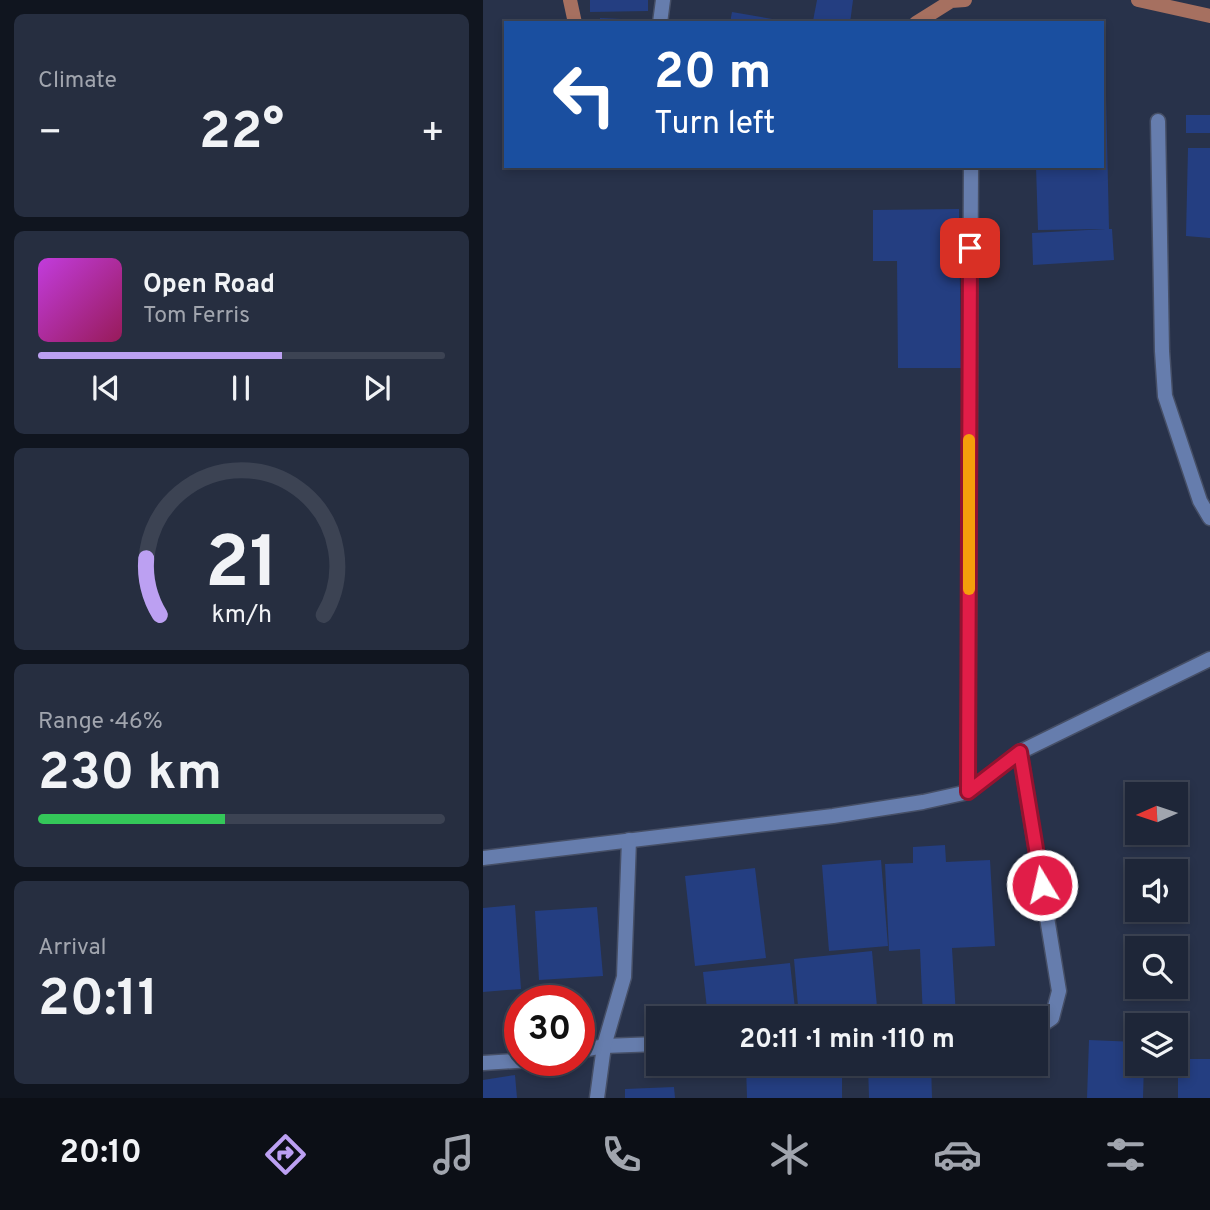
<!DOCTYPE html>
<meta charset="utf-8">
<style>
body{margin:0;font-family:Overpass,sans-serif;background:#262e40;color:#f1f3f6;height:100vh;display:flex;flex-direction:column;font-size:26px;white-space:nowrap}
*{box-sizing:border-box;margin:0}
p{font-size:23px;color:#a1a5ae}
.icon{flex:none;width:38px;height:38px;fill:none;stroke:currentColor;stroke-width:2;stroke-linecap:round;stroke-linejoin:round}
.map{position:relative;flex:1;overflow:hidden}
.panel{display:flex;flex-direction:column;gap:14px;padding:14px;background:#10151f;width:483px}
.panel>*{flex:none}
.banner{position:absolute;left:21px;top:21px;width:600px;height:147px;border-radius:0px;box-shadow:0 4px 10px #0003,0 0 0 2px #3c4353;background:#1a4fa0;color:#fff;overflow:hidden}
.needle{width:46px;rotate:267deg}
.buttons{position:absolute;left:642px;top:782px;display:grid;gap:14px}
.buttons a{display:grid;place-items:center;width:63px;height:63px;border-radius:0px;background:#1e2638;box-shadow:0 4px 10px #0003,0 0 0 2px #3c4353;font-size:35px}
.speed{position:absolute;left:21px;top:985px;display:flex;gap:14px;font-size:35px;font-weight:700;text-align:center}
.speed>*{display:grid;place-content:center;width:91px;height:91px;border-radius:50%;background:#1e2638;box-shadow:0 4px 10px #0003,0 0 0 2px #3c4353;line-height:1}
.speed .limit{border:10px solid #d22;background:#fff;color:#111}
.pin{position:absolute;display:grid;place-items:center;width:60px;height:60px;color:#fff;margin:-30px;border-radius:14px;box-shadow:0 4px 10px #0006}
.me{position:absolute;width:77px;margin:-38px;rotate:351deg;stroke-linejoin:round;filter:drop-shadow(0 0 5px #0008)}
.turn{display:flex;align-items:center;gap:24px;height:147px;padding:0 35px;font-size:32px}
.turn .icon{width:91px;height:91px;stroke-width:2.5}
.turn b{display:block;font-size:49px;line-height:60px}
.big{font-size:52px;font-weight:700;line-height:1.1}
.panel .card{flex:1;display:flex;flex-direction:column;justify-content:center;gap:10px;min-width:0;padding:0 24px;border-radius:10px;background:#262e40}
.panel .dial{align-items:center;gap:0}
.dial svg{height:182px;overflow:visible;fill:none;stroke:#3c4353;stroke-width:7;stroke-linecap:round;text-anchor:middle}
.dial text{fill:#f1f3f6;stroke:none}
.song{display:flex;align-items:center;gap:21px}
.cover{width:84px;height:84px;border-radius:10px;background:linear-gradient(135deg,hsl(290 70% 55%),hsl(330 70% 35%))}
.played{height:7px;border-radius:4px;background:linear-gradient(90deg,#bca0f2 60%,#3c4353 60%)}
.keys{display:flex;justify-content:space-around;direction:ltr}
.heat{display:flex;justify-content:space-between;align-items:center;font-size:38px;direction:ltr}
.charge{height:10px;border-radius:5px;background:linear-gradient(90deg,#34c759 46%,#3c4353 0)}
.trip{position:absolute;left:163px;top:1006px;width:402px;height:70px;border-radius:0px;background:#1e2638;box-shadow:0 4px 10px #0003,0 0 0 2px #3c4353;font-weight:700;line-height:70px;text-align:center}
.tab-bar{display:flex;height:112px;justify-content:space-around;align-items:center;background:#0c0f16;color:#a1a5ae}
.tab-bar .icon{width:49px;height:49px}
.tab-bar .selected{color:#bca0f2}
.tab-bar b{font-size:32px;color:#f1f3f6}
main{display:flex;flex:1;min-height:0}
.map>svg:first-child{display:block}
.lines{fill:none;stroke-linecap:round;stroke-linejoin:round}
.stream{stroke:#a67060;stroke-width:14}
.building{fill:#243e81}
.minor-casing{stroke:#464f66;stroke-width:17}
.minor{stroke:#667dad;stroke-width:14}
.route-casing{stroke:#92132f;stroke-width:18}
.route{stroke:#e11d48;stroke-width:12}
.slow{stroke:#f59e0b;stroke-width:12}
</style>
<main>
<section class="panel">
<div class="card"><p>Climate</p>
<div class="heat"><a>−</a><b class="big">22°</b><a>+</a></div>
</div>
<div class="card">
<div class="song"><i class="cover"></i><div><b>Open Road</b><p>Tom Ferris</p></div></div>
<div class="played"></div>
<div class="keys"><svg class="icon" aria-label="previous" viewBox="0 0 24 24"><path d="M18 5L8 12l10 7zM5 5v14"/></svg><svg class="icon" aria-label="pause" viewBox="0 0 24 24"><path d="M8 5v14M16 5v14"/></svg><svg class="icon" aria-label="next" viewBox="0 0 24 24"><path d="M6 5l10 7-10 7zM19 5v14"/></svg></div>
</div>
<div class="card dial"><svg viewBox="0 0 100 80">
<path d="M14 69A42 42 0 1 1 86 69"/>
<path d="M14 69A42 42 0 0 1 8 44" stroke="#bca0f2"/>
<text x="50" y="56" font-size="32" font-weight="700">21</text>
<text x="50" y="72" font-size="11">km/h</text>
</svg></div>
<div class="card"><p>Range · 46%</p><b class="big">230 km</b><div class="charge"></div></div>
<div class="card"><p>Arrival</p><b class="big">20:11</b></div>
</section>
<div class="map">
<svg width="727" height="1098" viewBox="0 0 727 1098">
<rect width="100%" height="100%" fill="#28324a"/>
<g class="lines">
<g class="stream">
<path d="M 87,0 L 92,23"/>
<path d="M 655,0 L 727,16"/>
<path d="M 433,23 L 468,1 L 482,0"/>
</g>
</g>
<g class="building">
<path d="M 107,0 L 165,0 L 165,11 L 107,12 Z"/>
<path d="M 334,0 L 370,0 L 367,23 L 330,21 Z"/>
<path d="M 249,12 L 301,21 L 301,23 L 247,23 Z"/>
<path d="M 117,18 L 160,20 L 160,23 L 117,23 Z"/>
<path d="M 620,49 L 622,49 L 626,229 L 629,229 L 631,260 L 550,265 L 549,233 L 623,229 L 555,230 L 553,166 L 620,166 Z"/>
<rect x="703" y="115" width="24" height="18"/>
<path d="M 705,148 L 727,148 L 727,238 L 703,236 Z"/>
<path d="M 476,209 L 478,368 L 415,368 L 414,261 L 390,261 L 390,210 Z"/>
<path d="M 462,845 L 463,862 L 507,860 L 512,946 L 469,948 L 473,1016 L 440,1018 L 437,949 L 406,951 L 402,864 L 430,863 L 430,847 Z"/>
<path d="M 398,860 L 405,946 L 346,951 L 339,865 Z"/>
<path d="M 272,868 L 283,958 L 212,966 L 202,876 Z"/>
<path d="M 32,905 L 38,989 L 0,992 L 0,908 Z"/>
<path d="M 114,907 L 120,976 L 56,980 L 52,911 Z"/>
<path d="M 389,951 L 395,1018 L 316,1018 L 311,959 Z"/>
<path d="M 307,963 L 313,1018 L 225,1018 L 220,972 Z"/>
<path d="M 606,1040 L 654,1042 L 654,1064 L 661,1064 L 660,1098 L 604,1098 Z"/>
<rect x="695" y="1059" width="32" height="39"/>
<path d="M 263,1064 L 359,1064 L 359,1098 L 264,1098 Z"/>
<path d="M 385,1064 L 448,1064 L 449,1098 L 386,1098 Z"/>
<path d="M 32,1075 L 34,1098 L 0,1098 L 0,1080 Z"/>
<path d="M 191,1087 L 192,1098 L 142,1098 L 142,1089 Z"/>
</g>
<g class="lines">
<defs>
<g id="minor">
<path d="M 177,23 L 180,0"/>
<path d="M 675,121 L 679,351 L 682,396 L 717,501 L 727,518"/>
<path d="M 537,752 L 576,991 L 569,1018 L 553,1029"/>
<path d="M 485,792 L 488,166"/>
<path d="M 0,858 L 350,816 L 440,802 L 485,792 L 537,752 L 727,659"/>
<path d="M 96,1051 L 121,1046 L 175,1044"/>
<path d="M 0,1063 L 49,1060"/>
<path d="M 114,1098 L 121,1046 L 141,977 L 146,840"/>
</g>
</defs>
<use href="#minor" class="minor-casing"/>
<use href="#minor" class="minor"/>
</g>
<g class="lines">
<defs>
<path id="route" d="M 487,248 L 485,792 L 537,752 L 559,885"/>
</defs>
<use href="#route" class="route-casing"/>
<use href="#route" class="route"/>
<path class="slow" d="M 486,589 L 486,440"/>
</g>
</svg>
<div class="buttons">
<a><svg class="needle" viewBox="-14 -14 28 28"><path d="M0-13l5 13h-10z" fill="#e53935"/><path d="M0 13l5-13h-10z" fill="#a1a5ae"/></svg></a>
<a><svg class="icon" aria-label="sound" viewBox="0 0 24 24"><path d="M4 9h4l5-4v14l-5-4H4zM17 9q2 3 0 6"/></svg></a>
<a><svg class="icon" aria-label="search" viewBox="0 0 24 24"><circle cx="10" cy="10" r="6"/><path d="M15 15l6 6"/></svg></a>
<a><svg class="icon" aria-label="layers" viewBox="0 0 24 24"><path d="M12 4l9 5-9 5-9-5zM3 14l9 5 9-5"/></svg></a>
</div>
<div class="speed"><div class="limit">30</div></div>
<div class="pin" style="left:487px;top:248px;background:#d93025"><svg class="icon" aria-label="arrive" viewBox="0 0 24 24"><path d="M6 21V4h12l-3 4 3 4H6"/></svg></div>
<svg class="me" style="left:559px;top:885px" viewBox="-20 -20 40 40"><circle r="17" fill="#e11d48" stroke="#fff" stroke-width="3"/><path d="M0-11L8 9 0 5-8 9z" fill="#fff"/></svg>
<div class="trip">20:11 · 1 min · 110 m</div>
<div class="banner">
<div class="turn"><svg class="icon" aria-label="left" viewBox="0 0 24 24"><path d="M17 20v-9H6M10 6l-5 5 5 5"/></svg><div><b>20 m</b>Turn left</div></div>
</div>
</div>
</main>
<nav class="tab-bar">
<b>20:10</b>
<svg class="icon selected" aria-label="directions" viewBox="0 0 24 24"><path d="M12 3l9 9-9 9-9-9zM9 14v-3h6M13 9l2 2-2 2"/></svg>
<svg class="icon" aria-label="music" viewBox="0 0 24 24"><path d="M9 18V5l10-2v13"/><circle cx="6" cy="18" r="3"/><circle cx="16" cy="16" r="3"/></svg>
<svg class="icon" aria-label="phone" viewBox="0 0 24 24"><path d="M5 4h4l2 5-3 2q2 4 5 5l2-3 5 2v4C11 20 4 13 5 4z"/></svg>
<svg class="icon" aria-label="climate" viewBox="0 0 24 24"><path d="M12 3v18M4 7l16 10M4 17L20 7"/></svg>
<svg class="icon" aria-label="car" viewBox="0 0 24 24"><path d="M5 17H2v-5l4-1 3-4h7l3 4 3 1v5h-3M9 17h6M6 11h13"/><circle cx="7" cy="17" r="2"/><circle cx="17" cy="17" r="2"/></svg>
<svg class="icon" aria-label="filters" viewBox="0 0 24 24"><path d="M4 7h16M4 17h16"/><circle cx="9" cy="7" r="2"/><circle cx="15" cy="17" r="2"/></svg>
</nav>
